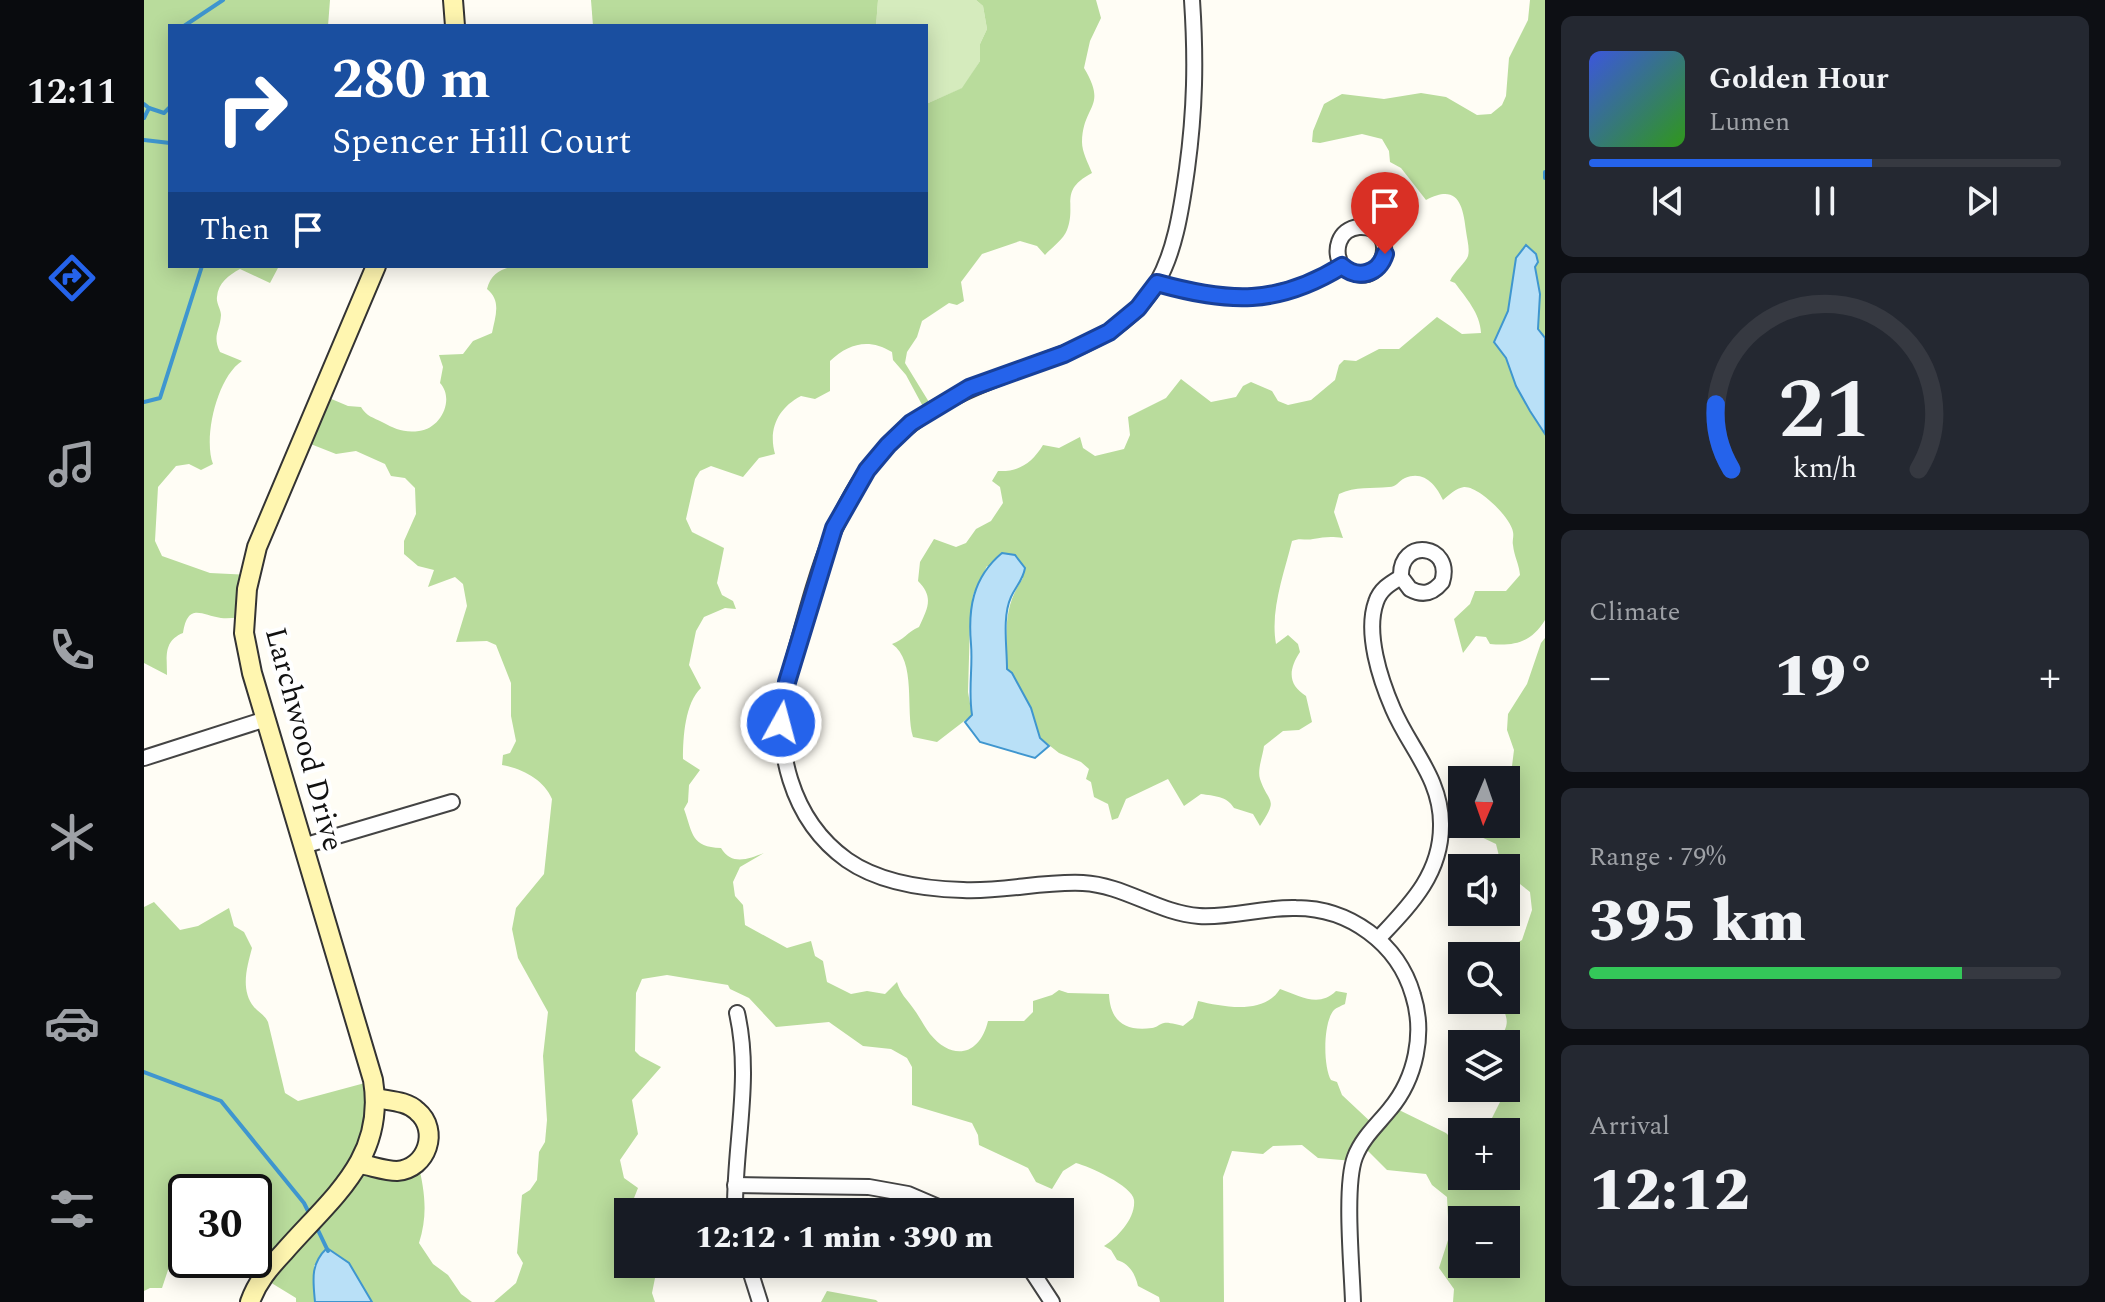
<!DOCTYPE html>
<meta charset="utf-8">
<style>
body{margin:0;font-family:Spectral,serif;background:#242831;color:#f1f3f6;height:100vh;display:flex;flex-direction:column;font-size:30px;white-space:nowrap}
*{box-sizing:border-box;margin:0}
p{font-size:26px;color:#9ea1a6}
.icon{flex:none;width:44px;height:44px;fill:none;stroke:currentColor;stroke-width:2;stroke-linecap:round;stroke-linejoin:round}
.map{position:relative;flex:1;overflow:hidden}
.drawer{display:flex;flex-direction:column;gap:16px;padding:16px;background:#0d0f14;width:560px}
.drawer>*{flex:none}
.top-card{position:absolute;left:24px;top:24px;width:760px;height:244px;border-radius:0px;box-shadow:0 4px 20px #0003;background:#1a4fa0;color:#fff;overflow:hidden}
.needle{width:52px;rotate:182deg}
.buttons{position:absolute;left:1304px;top:766px;display:grid;gap:16px}
.buttons a{display:grid;place-items:center;width:72px;height:72px;border-radius:0px;background:#171b24;box-shadow:0 4px 20px #0003;font-size:40px}
.speed{position:absolute;left:24px;top:1174px;display:flex;gap:16px;font-size:40px;font-weight:700;text-align:center}
.speed>*{display:grid;place-content:center;width:104px;height:104px;border-radius:50%;background:#171b24;box-shadow:0 4px 20px #0003;line-height:1}
.speed .limit{border:4px solid #111;border-radius:12px;background:#fff;color:#111}
.pin{position:absolute;display:grid;place-items:center;width:68px;height:68px;color:#fff;margin:-82px -34px;border-radius:50% 50% 50% 0;rotate:-45deg;box-shadow:0 0 8px #0007}
.pin .icon{rotate:45deg}
.me{position:absolute;width:88px;margin:-44px;rotate:7deg;stroke-linejoin:round;filter:drop-shadow(0 0 6px #0008)}
.turn{display:flex;align-items:center;gap:28px;height:168px;padding:0 32px;font-size:36px}
.turn .icon{width:104px;height:104px;stroke-width:2.5}
.turn b{display:block;font-size:56px;line-height:68px}
.then{display:flex;align-items:center;height:76px;padding:0 32px;background:#0003;gap:16px;font-size:30px}
.big{font-size:60px;font-weight:800;line-height:1.1}
.drawer .tile{flex:1;display:flex;flex-direction:column;justify-content:center;gap:12px;min-width:0;padding:0 28px;border-radius:12px;background:#242831}
.drawer .dial{align-items:center;gap:0}
.dial svg{height:208px;overflow:visible;fill:none;stroke:#363941;stroke-width:7;stroke-linecap:round;text-anchor:middle}
.dial text{fill:#f1f3f6;stroke:none}
.song{display:flex;align-items:center;gap:24px}
.cover{width:96px;height:96px;border-radius:12px;background:linear-gradient(135deg,hsl(230 70% 55%),hsl(110 70% 35%))}
.played{height:8px;border-radius:4px;background:linear-gradient(90deg,#2563eb 60%,#363941 60%)}
.keys{display:flex;justify-content:space-around;direction:ltr}
.heat{display:flex;justify-content:space-between;align-items:center;font-size:44px;direction:ltr}
.charge{height:12px;border-radius:6px;background:linear-gradient(90deg,#34c759 79%,#363941 0)}
.trip{position:absolute;left:470px;top:1198px;width:460px;height:80px;border-radius:0px;background:#171b24;box-shadow:0 4px 20px #0003;font-weight:800;line-height:80px;text-align:center}
main{display:flex;flex:1;min-height:0}
.tab-bar{display:flex;flex-direction:column;width:144px;justify-content:space-around;align-items:center;background:#090b0e;color:#9ea1a6}
.tab-bar .icon{width:56px;height:56px}
.tab-bar .active{color:#2563eb}
.tab-bar b{font-size:36px;color:#f1f3f6}
.map>svg:first-child{display:block}
.green{fill:#d5ebbd}
.forest{fill:#b9dc9c;fill-rule:evenodd}
.water{fill:#b9e0f7;stroke:#3f96cf;stroke-width:2}
.lines{fill:none;stroke-linecap:round;stroke-linejoin:round}
.stream{stroke:#3f96cf;stroke-width:4}
.street-casing{stroke:#444;stroke-width:18}
.secondary-casing{stroke:#333;stroke-width:22}
.street{stroke:#fff;stroke-width:14}
.secondary{stroke:#fff6b0;stroke-width:18}
.route-casing{stroke:#184099;stroke-width:20}
.route{stroke:#2563eb;stroke-width:14}
.labels{text-anchor:middle;stroke-width:8;stroke-linejoin:round;paint-order:stroke}
.street-label{font-size:30px;fill:#111;stroke:#fff}
</style>
<main>
<nav class="tab-bar">
<b>12:11</b>
<svg class="icon active" aria-label="directions" viewBox="0 0 24 24"><path d="M12 3l9 9-9 9-9-9zM9 14v-3h6M13 9l2 2-2 2"/></svg>
<svg class="icon" aria-label="music" viewBox="0 0 24 24"><path d="M9 18V5l10-2v13"/><circle cx="6" cy="18" r="3"/><circle cx="16" cy="16" r="3"/></svg>
<svg class="icon" aria-label="phone" viewBox="0 0 24 24"><path d="M5 4h4l2 5-3 2q2 4 5 5l2-3 5 2v4C11 20 4 13 5 4z"/></svg>
<svg class="icon" aria-label="climate" viewBox="0 0 24 24"><path d="M12 3v18M4 7l16 10M4 17L20 7"/></svg>
<svg class="icon" aria-label="car" viewBox="0 0 24 24"><path d="M5 17H2v-5l4-1 3-4h7l3 4 3 1v5h-3M9 17h6M6 11h13"/><circle cx="7" cy="17" r="2"/><circle cx="17" cy="17" r="2"/></svg>
<svg class="icon" aria-label="filters" viewBox="0 0 24 24"><path d="M4 7h16M4 17h16"/><circle cx="9" cy="7" r="2"/><circle cx="15" cy="17" r="2"/></svg>
</nav>
<div class="map">
<svg width="1401" height="1302" viewBox="0 0 1401 1302">
<rect width="100%" height="100%" fill="#fffdf5"/>
<path class="green" d="M 734,0 L 832,0 L 839,6 L 843,29 L 836,44 L 836,61 L 819,88 L 782,104 L 782,26 L 732,26 Z"/>
<g class="forest">
<path d="M 0,0 L 186,0 L 184,26 L 26,26 L 26,266 L 135,266 L 126,283 L 96,269 C 85,275 74,283 73,297 C 72,303 77,309 77,315 C 76,331 68,335 76,352 L 98,361 C 73,377 59,438 69,464 L 57,470 L 45,464 L 32,466 L 14,487 L 11,541 L 18,556 L 66,573 L 107,575 L 104,617 C 96,617 86,619 77,618 C 57,615 44,602 39,633 C 19,641 23,657 23,675 L 0,663 Z"/>
<path d="M 447,0 L 734,0 L 732,26 L 449,26 Z"/>
<path d="M 832,0 L 952,0 L 957,18 L 946,41 L 940,68 C 964,108 939,104 938,142 C 938,152 944,163 948,173 C 914,191 933,204 923,230 C 920,239 907,248 901,255 L 893,246 L 876,241 L 838,254 L 817,282 L 820,301 L 813,305 L 805,303 L 778,321 L 773,337 L 763,352 L 761,363 L 788,407 L 783,414 L 762,375 L 749,360 L 748,352 C 725,338 705,343 686,361 L 686,391 L 671,399 L 657,396 C 634,408 624,429 631,454 L 615,458 L 599,477 L 567,466 L 556,471 L 551,479 L 542,519 L 548,532 L 580,548 L 573,583 L 578,595 L 589,601 L 592,609 L 581,608 L 560,617 L 552,631 L 545,665 L 557,688 C 541,703 539,737 539,759 L 556,770 L 545,785 L 544,802 L 540,809 C 549,834 547,847 577,848 C 588,866 604,859 620,853 L 596,867 L 589,882 L 591,896 L 599,905 L 601,925 L 643,948 L 667,941 L 671,956 L 679,961 L 683,982 L 707,994 L 723,991 L 741,994 L 753,982 C 757,995 762,998 769,1008 C 775,1016 780,1026 786,1034 C 809,1062 836,1055 844,1021 L 880,1021 L 889,1012 L 889,1001 L 908,995 L 915,990 L 924,993 L 965,994 C 966,1020 980,1032 1008,1028 C 1012,1028 1015,1024 1020,1023 C 1025,1022 1034,1025 1039,1026 L 1049,1018 L 1054,1001 C 1080,1007 1120,1015 1136,989 C 1156,996 1175,1008 1192,991 L 1203,993 L 1201,1004 C 1199,1005 1192,1008 1190,1010 C 1179,1022 1179,1066 1187,1080 L 1193,1082 L 1198,1095 L 1230,1125 L 1251,1108 L 1302,1133 L 1310,1141 L 1318,1141 L 1318,1176 L 1362,1176 L 1362,1132 L 1341,1132 L 1356,1102 L 1356,1088 L 1362,1088 L 1362,1044 L 1354,1044 C 1365,1022 1366,1023 1355,1000 L 1362,1000 L 1362,956 L 1339,956 L 1339,950 L 1360,950 L 1378,940 L 1388,910 L 1386,892 L 1362,873 L 1362,868 L 1358,868 L 1352,844 L 1333,835 L 1343,824 L 1362,824 L 1362,796 L 1369,786 L 1367,774 L 1370,750 L 1363,730 L 1364,714 L 1383,684 L 1397,643 L 1401,638 L 1401,1302 L 1309,1302 L 1310,1289 L 1295,1268 L 1305,1237 L 1303,1197 L 1288,1185 L 1282,1174 L 1243,1170 L 1219,1146 L 1210,1161 L 1174,1158 L 1158,1145 L 1129,1146 L 1119,1154 L 1088,1151 L 1079,1177 L 1080,1302 L 1016,1302 L 1015,1297 L 994,1286 C 991,1274 986,1264 973,1260 L 967,1250 L 960,1246 C 973,1238 992,1218 990,1200 C 989,1186 944,1166 932,1163 L 919,1171 L 908,1189 L 892,1182 L 884,1168 L 835,1145 L 834,1135 L 828,1123 L 768,1105 L 768,1067 L 763,1058 L 747,1049 L 719,1046 L 685,1022 L 632,1027 L 605,998 L 586,989 L 584,985 L 523,975 L 498,979 L 492,993 L 491,1051 L 496,1056 L 517,1067 L 488,1100 L 494,1134 L 476,1160 L 480,1178 L 494,1188 L 490,1198 L 492,1211 L 484,1212 L 484,1264 L 498,1264 L 501,1272 L 511,1278 L 508,1293 L 511,1302 L 350,1302 L 372,1283 L 379,1263 L 373,1253 L 378,1195 L 386,1190 L 393,1180 L 395,1152 L 401,1142 L 403,1120 L 399,1056 L 404,1012 L 374,958 L 368,929 L 372,908 L 400,874 L 408,799 C 400,780 379,769 358,765 L 359,755 L 366,753 L 372,741 L 367,716 L 367,683 L 352,645 L 343,641 L 312,642 L 323,606 L 319,584 L 311,577 L 284,587 L 290,570 L 274,566 L 260,554 L 260,541 L 272,514 L 271,488 L 261,478 L 247,476 L 241,464 L 212,451 L 192,454 L 159,441 L 178,395 L 204,406 L 217,407 C 222,416 230,418 238,422 C 251,429 260,433 275,431 C 297,429 311,399 296,383 L 299,367 L 295,355 L 319,354 L 329,341 L 348,333 C 351,317 358,301 343,289 C 347,274 355,270 369,266 L 782,266 L 782,104 L 818,88 L 836,61 L 836,44 L 843,29 L 839,6 ZM 1318,1220 L 1362,1220 L 1362,1264 L 1318,1264 Z"/>
<path d="M 1386,0 L 1401,0 L 1401,337 L 1394,329 L 1396,294 L 1391,267 L 1372,258 L 1364,311 L 1351,342 L 1362,358 L 1372,386 L 1386,411 L 1401,434 L 1401,620 C 1387,643 1370,646 1346,644 L 1342,637 L 1332,636 L 1319,653 L 1310,619 L 1326,604 L 1331,591 L 1362,591 L 1376,575 C 1375,564 1370,556 1369,545 C 1368,541 1370,537 1369,532 C 1367,518 1335,486 1320,487 C 1312,488 1305,495 1299,500 C 1292,485 1280,470 1261,478 C 1254,481 1253,487 1245,487 C 1227,489 1212,486 1195,494 L 1190,512 L 1199,538 C 1186,536 1181,537 1169,539 C 1161,541 1157,537 1148,541 C 1140,574 1126,610 1132,644 L 1144,635 L 1154,644 L 1156,652 C 1144,670 1144,685 1162,696 L 1168,722 L 1155,730 L 1139,731 L 1120,746 C 1119,755 1113,770 1116,779 C 1125,805 1135,797 1116,826 L 1109,814 L 1090,808 C 1083,796 1070,796 1057,794 L 1040,806 L 1024,779 L 982,799 L 974,818 L 968,820 L 964,804 L 950,797 L 947,782 L 942,779 L 945,769 L 937,762 L 915,753 L 896,738 L 887,708 L 868,673 L 863,669 C 863,632 858,609 879,578 L 843,566 L 829,595 L 826,623 L 824,692 L 828,715 L 793,742 L 769,737 C 761,711 773,661 748,644 C 760,640 763,632 775,627 C 784,608 790,597 774,581 L 776,562 L 790,539 L 812,547 L 822,543 L 832,529 L 847,521 L 859,503 L 856,487 L 848,481 L 854,471 C 875,472 888,463 899,445 L 915,448 L 936,437 L 939,448 L 951,456 L 980,449 L 986,435 L 984,417 L 1022,398 L 1037,379 L 1067,402 L 1092,397 L 1099,386 L 1107,382 L 1128,391 L 1134,401 L 1144,405 L 1167,400 L 1191,380 L 1195,365 L 1200,360 L 1212,361 L 1235,349 L 1255,349 L 1293,317 L 1318,334 L 1337,333 C 1336,313 1322,298 1311,283 L 1306,281 C 1310,272 1322,262 1324,256 C 1326,249 1323,239 1322,231 C 1319,205 1314,183 1282,200 L 1257,168 L 1246,162 L 1245,151 L 1238,139 L 1218,134 L 1176,143 L 1168,142 L 1169,131 L 1180,104 L 1198,94 L 1240,99 L 1277,93 L 1302,97 L 1333,115 L 1347,114 L 1358,105 L 1362,96 L 1365,58 L 1384,20 Z"/>
<path d="M 10,902 L 36,930 L 54,926 L 85,908 L 90,926 L 100,932 L 108,948 C 103,967 96,990 110,1007 C 115,1013 120,1014 124,1022 L 141,1093 L 154,1101 L 232,1080 L 218,1163 L 274,1163 C 281,1192 284,1215 275,1243 L 289,1264 L 304,1275 L 317,1294 L 328,1302 L 228,1302 L 205,1264 L 170,1265 L 171,1302 L 152,1302 L 152,1298 L 116,1276 L 88,1269 L 73,1260 L 30,1260 L 25,1267 L 18,1288 L 6,1288 L 0,1291 L 0,907 ZM 42,1192 L 110,1192 L 110,1260 L 42,1260 Z"/>
<path d="M 683,1291 L 732,1300 L 734,1302 L 677,1302 Z"/>
</g>
<g class="water">
<path d="M 1382,245 L 1392,254 L 1394,262 L 1391,267 L 1396,294 L 1394,329 L 1401,338 L 1401,434 L 1386,411 L 1372,386 L 1362,358 L 1350,342 L 1364,311 L 1372,258 Z"/>
<path d="M 858,553 L 871,555 L 881,568 C 879,580 872,586 867,597 C 858,617 863,646 863,669 L 868,673 L 887,708 L 896,738 L 905,746 L 891,758 L 836,742 L 821,722 L 828,715 C 824,689 829,669 827,644 C 824,610 828,578 858,553 Z"/>
<path d="M 183,1248 L 205,1263 L 228,1302 L 171,1302 C 169,1280 166,1264 183,1248 Z"/>
</g>
<g class="lines">
<g class="stream">
<path d="M 40,26 L 79,0"/>
<path d="M 0,104 L 5,108 L 0,118"/>
<path d="M 5,108 L 20,113 L 26,107"/>
<path d="M 0,140 L 26,143"/>
<path d="M 1401,172 L 1401,178"/>
<path d="M 0,402 L 16,398 L 58,266"/>
<path d="M 0,1072 L 77,1101 L 160,1203 L 166,1215"/>
<path d="M 172,1226 L 184,1251"/>
</g>
<defs>
<g id="street">
<path d="M 1048,0 C 1052,60 1051,110 1043,169 C 1030,263 1017,316 921,353 C 858,377 793,395 745,444 C 684,507 667,601 643,682 C 628,746 647,820 703,860 C 736,883 780,889 819,890 C 859,892 899,881 939,883 C 980,885 1014,913 1055,916 C 1088,918 1119,907 1152,908 C 1205,908 1254,943 1269,995 C 1281,1033 1272,1078 1246,1109 C 1234,1124 1218,1138 1211,1157 C 1200,1186 1208,1268 1209,1302"/>
<path d="M 1013,283 C 1085,302 1133,306 1198,266 C 1238,300 1260,224 1215,227 C 1194,229 1189,251 1198,266"/>
<path d="M 0,758 L 122,719"/>
<path d="M 159,846 L 308,802"/>
<path d="M 1234,939 C 1265,906 1297,875 1297,826 C 1298,779 1266,749 1249,709 C 1236,679 1221,633 1232,602 C 1236,589 1247,583 1257,577 L 1266,589 C 1279,596 1289,593 1298,582 C 1310,544 1255,537 1257,577"/>
<path d="M 591,1185 L 725,1187 L 764,1194 L 806,1212"/>
<path d="M 591,1212 C 590,1146 608,1079 593,1013"/>
<path d="M 604,1264 L 616,1302"/>
<path d="M 880,1264 L 887,1270 L 908,1302"/>
</g>
<g id="secondary">
<path d="M 309,0 L 311,26"/>
<path d="M 216,1164 C 228,1166 241,1171 253,1171 C 283,1169 296,1130 273,1111 C 263,1101 246,1101 232,1098"/>
<path d="M 106,1302 C 113,1282 125,1268 140,1252 C 187,1198 242,1159 229,1080 L 108,673 L 100,633 L 103,589 L 113,547 L 232,266"/>
</g>
</defs>
<use href="#street" class="street-casing"/>
<use href="#secondary" class="secondary-casing"/>
<use href="#street" class="street"/>
<use href="#secondary" class="secondary"/>
</g>
<g class="lines">
<defs>
<path id="route" d="M 637,723 L 643,682 L 690,528 L 723,470 L 744,445 L 767,423 L 825,388 L 920,354 L 965,332 L 994,308 L 1013,283 C 1085,303 1133,306 1198,266 C 1214,280 1235,274 1241,254"/>
</defs>
<use href="#route" class="route-casing"/>
<use href="#route" class="route"/>
</g>
<g class="labels">
<g class="street-label">
<text transform="translate(161 739) rotate(75)" y="10">Larchwood Drive</text>
</g>
</g>
</svg>
<div class="buttons">
<a><svg class="needle" viewBox="-14 -14 28 28"><path d="M0-13l5 13h-10z" fill="#e53935"/><path d="M0 13l5-13h-10z" fill="#9ea1a6"/></svg></a>
<a><svg class="icon" aria-label="sound" viewBox="0 0 24 24"><path d="M4 9h4l5-4v14l-5-4H4zM17 9q2 3 0 6"/></svg></a>
<a><svg class="icon" aria-label="search" viewBox="0 0 24 24"><circle cx="10" cy="10" r="6"/><path d="M15 15l6 6"/></svg></a>
<a><svg class="icon" aria-label="layers" viewBox="0 0 24 24"><path d="M12 4l9 5-9 5-9-5zM3 14l9 5 9-5"/></svg></a>
<a>+</a>
<a>−</a>
</div>
<div class="speed"><div class="limit">30</div></div>
<div class="pin" style="left:1241px;top:254px;background:#d93025"><svg class="icon" aria-label="arrive" viewBox="0 0 24 24"><path d="M6 21V4h12l-3 4 3 4H6"/></svg></div>
<svg class="me" style="left:637px;top:723px" viewBox="-20 -20 40 40"><circle r="17" fill="#2563eb" stroke="#fff" stroke-width="3"/><path d="M0-11L8 9 0 5-8 9z" fill="#fff"/></svg>
<div class="trip">12:12 · 1 min · 390 m</div>
<div class="top-card">
<div class="turn"><svg class="icon" aria-label="right" viewBox="0 0 24 24"><path d="M7 20v-9h11M14 6l5 5-5 5"/></svg><div><b>280 m</b>Spencer Hill Court</div></div>
<div class="then">Then<svg class="icon" aria-label="arrive" viewBox="0 0 24 24"><path d="M6 21V4h12l-3 4 3 4H6"/></svg></div>
</div>
</div>
<section class="drawer">
<div class="tile">
<div class="song"><i class="cover"></i><div><b>Golden Hour</b><p>Lumen</p></div></div>
<div class="played"></div>
<div class="keys"><svg class="icon" aria-label="previous" viewBox="0 0 24 24"><path d="M18 5L8 12l10 7zM5 5v14"/></svg><svg class="icon" aria-label="pause" viewBox="0 0 24 24"><path d="M8 5v14M16 5v14"/></svg><svg class="icon" aria-label="next" viewBox="0 0 24 24"><path d="M6 5l10 7-10 7zM19 5v14"/></svg></div>
</div>
<div class="tile dial"><svg viewBox="0 0 100 80">
<path d="M14 69A42 42 0 1 1 86 69"/>
<path d="M14 69A42 42 0 0 1 8 44" stroke="#2563eb"/>
<text x="50" y="56" font-size="32" font-weight="700">21</text>
<text x="50" y="72" font-size="11">km/h</text>
</svg></div>
<div class="tile"><p>Climate</p>
<div class="heat"><a>−</a><b class="big">19°</b><a>+</a></div>
</div>
<div class="tile"><p>Range · 79%</p><b class="big">395 km</b><div class="charge"></div></div>
<div class="tile"><p>Arrival</p><b class="big">12:12</b></div>
</section>
</main>
